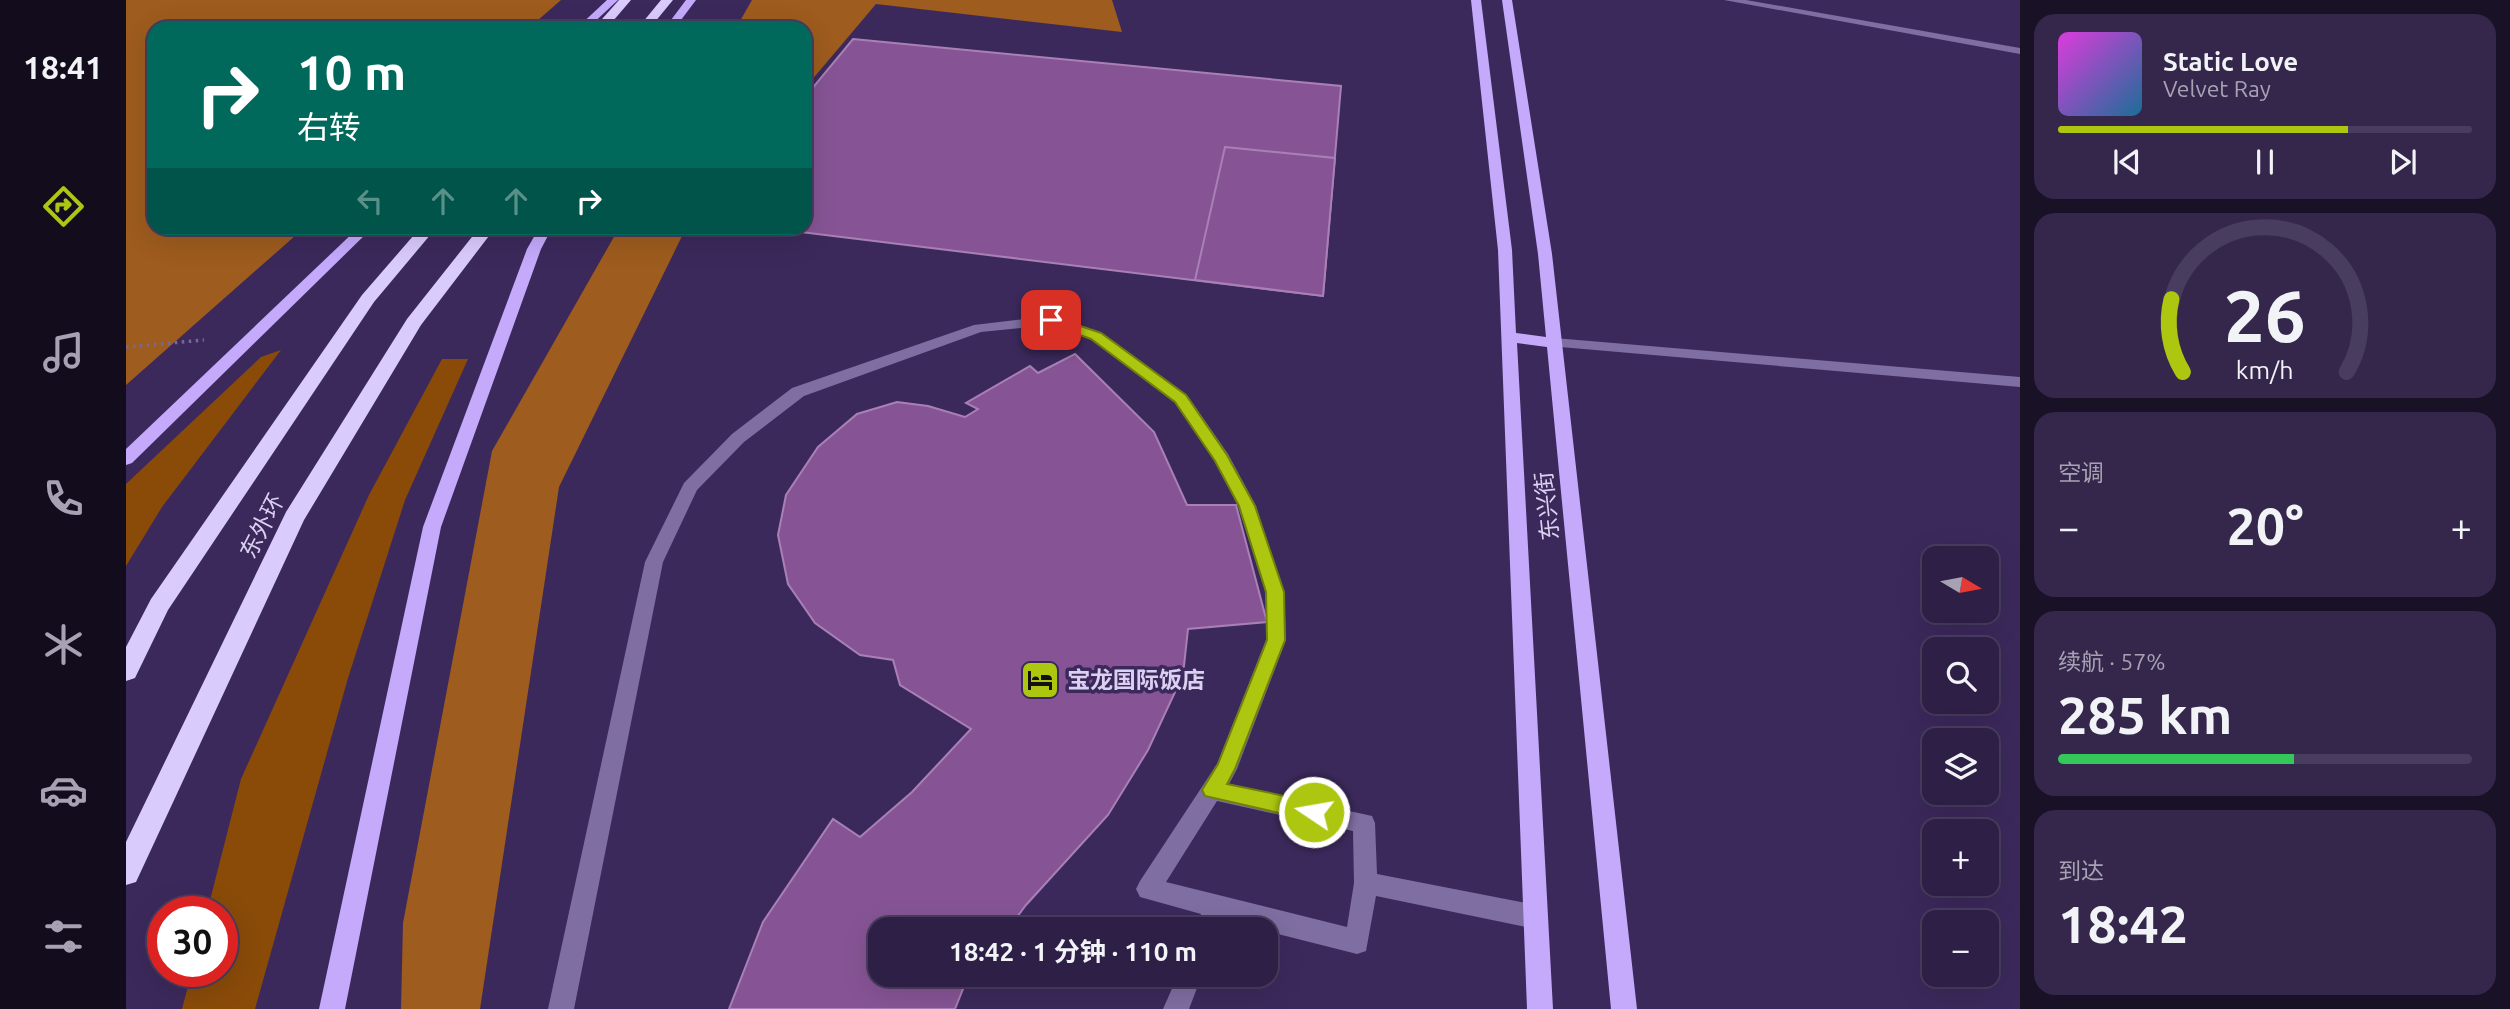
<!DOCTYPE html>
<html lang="zh">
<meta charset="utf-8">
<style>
body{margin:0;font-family:Ubuntu,"Noto Sans SC",sans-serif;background:#35274c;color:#f1f3f6;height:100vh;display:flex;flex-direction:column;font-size:26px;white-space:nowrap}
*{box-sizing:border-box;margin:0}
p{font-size:23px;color:#a7a2b3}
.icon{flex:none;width:38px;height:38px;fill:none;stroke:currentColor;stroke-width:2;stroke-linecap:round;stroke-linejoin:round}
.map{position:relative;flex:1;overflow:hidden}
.side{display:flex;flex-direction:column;gap:14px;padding:14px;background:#191126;width:490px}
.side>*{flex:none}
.banner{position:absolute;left:21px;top:21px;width:665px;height:214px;border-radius:21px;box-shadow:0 7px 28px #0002,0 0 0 2px #483d5e;background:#00695c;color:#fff;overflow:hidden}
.needle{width:46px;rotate:100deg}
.buttons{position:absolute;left:1796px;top:546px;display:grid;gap:14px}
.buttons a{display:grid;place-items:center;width:77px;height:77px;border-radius:14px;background:#2d1f45;box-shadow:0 7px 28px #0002,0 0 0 2px #483d5e;font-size:35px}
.speed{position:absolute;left:21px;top:896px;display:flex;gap:14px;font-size:35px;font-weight:700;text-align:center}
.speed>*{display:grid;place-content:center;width:91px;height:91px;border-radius:50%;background:#2d1f45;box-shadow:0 7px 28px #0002,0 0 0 2px #483d5e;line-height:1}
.speed .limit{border:10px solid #d22;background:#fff;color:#111}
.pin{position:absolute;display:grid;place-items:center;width:60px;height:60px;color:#fff;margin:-30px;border-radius:14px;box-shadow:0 4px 10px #0006}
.me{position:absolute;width:77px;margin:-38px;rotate:282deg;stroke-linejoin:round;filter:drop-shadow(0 0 5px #0008)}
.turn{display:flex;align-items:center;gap:24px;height:147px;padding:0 35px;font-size:32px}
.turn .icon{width:91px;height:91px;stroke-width:2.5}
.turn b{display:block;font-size:49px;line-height:60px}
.lanes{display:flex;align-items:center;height:66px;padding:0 35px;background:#0003;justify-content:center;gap:35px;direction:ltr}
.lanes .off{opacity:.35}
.big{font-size:52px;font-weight:700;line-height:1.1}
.side .widget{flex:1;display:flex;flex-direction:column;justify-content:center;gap:10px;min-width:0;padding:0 24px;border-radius:21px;background:#35274c}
.side .dial{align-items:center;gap:0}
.dial svg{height:182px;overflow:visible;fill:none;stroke:#483d5e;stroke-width:7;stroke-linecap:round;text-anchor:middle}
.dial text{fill:#f1f3f6;stroke:none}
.song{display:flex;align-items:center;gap:21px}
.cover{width:84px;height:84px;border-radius:10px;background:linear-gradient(135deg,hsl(300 70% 55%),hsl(200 70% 35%))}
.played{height:7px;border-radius:4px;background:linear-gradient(90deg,#adc610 70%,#483d5e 70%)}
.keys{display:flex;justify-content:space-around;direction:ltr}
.heat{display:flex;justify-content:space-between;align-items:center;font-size:38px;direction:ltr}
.charge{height:10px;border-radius:5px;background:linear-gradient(90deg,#34c759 57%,#483d5e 0)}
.trip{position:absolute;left:742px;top:917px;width:410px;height:70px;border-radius:21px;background:#2d1f45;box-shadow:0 7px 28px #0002,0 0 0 2px #483d5e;font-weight:700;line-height:70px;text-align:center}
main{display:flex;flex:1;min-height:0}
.dock{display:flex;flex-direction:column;width:126px;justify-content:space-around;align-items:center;background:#120c1c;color:#a7a2b3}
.dock .icon{width:49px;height:49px}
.dock .on{color:#adc610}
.dock b{font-size:32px;color:#f1f3f6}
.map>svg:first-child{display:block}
.green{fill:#8a4b09}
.forest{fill:#9e5c1e}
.building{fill:#865495;stroke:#a980b5;stroke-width:2}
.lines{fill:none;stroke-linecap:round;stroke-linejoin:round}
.path{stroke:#786994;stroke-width:3.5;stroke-dasharray:2.5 4.5;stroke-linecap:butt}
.minor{fill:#7f6ea1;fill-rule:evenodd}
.major{fill:#c5aafc;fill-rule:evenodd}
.highway{fill:#dacbfd;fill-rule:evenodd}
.route{fill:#adc610;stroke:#70810a;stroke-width:2}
.labels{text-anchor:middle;stroke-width:7;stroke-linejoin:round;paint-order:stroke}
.street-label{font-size:23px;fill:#dad1f1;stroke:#3c295c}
.poi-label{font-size:23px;font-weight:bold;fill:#dad1f1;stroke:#3c295c;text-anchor:start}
</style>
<main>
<nav class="dock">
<b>18:41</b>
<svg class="icon on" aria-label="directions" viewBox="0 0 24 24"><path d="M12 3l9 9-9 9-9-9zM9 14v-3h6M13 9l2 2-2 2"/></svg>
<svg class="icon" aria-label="music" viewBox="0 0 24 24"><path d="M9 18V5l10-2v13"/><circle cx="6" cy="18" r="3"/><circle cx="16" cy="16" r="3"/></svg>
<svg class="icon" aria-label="phone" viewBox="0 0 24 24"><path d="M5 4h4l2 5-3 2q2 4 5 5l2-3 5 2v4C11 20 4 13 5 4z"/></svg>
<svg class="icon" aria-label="climate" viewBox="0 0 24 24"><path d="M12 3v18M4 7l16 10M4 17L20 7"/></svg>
<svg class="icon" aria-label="car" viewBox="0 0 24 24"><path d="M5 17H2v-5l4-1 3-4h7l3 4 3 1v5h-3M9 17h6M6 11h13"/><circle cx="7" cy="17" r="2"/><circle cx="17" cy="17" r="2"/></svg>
<svg class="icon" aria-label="filters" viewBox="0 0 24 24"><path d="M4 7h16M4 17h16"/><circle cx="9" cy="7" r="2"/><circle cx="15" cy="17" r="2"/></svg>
</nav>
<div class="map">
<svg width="1894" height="1009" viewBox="0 0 1894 1009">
<rect width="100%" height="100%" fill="#3c295c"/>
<g class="green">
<path d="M 155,350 L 36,507 L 0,566 L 0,484 L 135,357 Z"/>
<path d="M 316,359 L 342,359 L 279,500 L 222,678 L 129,1009 L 56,1009 L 66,971 L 96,971 L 96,912 L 81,912 L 115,779 L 243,495 Z"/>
</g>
<g class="forest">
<path d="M 0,0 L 435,0 L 403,28 L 28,28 L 28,228 L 178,228 L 0,385 Z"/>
<path d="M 626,0 L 986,0 L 996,32 L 750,4 L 679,88 L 679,28 L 610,28 Z"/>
<path d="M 493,228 L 560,228 L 433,487 L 354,1009 L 275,1009 L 277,923 L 366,451 Z"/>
</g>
<g class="building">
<path d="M 727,39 L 1215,86 L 1197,296 L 642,228 L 679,228 L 679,97 Z"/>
<path d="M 1099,147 L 1209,158 L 1197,296 L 1069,280 Z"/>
<path d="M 949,354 L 1028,432 L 1061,505 L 1110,505 L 1141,622 L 1062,629 L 1057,675 L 1022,750 L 982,815 L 900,905 L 882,929 L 754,929 L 754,975 L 848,975 L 837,989 L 829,1009 L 603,1009 L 637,922 L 707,819 L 734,837 L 786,792 L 845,729 L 774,685 L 767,660 L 734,655 L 689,623 L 662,584 L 652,535 L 660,495 L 692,447 L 731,414 L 771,402 L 802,406 L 839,417 L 852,409 L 840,403 L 904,366 L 912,373 Z"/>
</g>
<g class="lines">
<path class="path" d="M 0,347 L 78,340"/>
<g class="minor">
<path d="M 1598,0 L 1620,0 L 1894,48 L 1894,54 Z"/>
<path d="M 925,316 L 975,333 L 1061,395 L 1102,454 L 1130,506 L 1158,592 L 1160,640 L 1111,769 L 1103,784 L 1246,816 L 1249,823 L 1251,874 L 1410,905 L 1418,909 L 1422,917 L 1418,925 L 1410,929 L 1250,896 L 1240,951 L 1231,954 L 1097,920 L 1093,929 L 1069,929 L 1075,914 L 1014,897 L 1010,889 L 1014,881 L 1091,764 L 1140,640 L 1140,592 L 1112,506 L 1089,460 L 1049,403 L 965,339 L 924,325 L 855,332 L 678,396 L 618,442 L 571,490 L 537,562 L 448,1009 L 422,1009 L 519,562 L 558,483 L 606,434 L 666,388 L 848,325 ZM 1091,801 L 1227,831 L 1228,883 L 1221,927 L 1040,882 Z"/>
<path d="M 1428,338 L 1894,377 L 1894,387 L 1423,346 L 1420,343 L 1423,340 Z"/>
<path d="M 1052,975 L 1076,975 L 1063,1009 L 1037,1009 Z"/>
</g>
<g class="major">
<path d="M 481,0 L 492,0 L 462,28 L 451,28 Z"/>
<path d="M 560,0 L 570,0 L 549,28 L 539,28 Z"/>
<path d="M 1345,0 L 1355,0 L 1386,250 L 1390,333 L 1420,337 L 1412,254 L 1376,0 L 1386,0 L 1426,254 L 1511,1009 L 1485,1009 L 1421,347 L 1391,343 L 1427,1009 L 1401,1009 L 1372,250 Z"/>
<path d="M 232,228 L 246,228 L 6,463 L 0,465 L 0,449 Z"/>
<path d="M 413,228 L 426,228 L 415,249 L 315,527 L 219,1009 L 193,1009 L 297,527 L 401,249 Z"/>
</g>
<g class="highway">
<path d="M 493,0 L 505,0 L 481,28 L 468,28 Z"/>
<path d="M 535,0 L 547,0 L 524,28 L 512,28 Z"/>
<path d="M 294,228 L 310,228 L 248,302 L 42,610 L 9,678 L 0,681 L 0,647 L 25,599 L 236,295 Z"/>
<path d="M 353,228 L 369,228 L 295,325 L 178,520 L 10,882 L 0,885 L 0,842 L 160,512 L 281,319 Z"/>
</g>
</g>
<path class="route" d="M 925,316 L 975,333 L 1060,395 L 1101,455 L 1129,506 L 1158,592 L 1159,640 L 1109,769 L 1101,784 L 1188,802 L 1195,805 L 1198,812 L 1195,818 L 1188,821 L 1079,796 L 1076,790 L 1092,764 L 1141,640 L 1140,592 L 1113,506 L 1089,461 L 1049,402 L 965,339 L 921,323 L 921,318 Z"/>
<defs>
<symbol id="hotel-square" viewBox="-11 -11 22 22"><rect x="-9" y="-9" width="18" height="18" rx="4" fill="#adc610" stroke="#3c295c"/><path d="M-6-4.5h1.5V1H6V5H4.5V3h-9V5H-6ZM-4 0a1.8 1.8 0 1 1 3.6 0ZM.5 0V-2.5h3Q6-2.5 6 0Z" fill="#111"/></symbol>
</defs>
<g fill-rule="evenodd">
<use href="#hotel-square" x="892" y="658" width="44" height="44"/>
</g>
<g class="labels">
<g class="street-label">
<text transform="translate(1421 506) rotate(-96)" y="8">东兴街</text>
<text transform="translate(136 526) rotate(-63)" y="8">东外环</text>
</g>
<g class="poi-label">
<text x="941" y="688">宝龙国际饭店</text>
</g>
</g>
</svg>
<div class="buttons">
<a><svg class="needle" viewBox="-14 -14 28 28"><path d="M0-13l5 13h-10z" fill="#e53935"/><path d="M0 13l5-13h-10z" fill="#a7a2b3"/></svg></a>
<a><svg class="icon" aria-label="search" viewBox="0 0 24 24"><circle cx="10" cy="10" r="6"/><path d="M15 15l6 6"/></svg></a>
<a><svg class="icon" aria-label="layers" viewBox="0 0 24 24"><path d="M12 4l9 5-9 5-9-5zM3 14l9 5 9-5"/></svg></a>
<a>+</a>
<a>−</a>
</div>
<div class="speed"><div class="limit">30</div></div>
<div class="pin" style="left:925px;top:320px;background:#d93025"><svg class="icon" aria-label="arrive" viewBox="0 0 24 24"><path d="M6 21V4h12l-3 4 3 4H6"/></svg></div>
<svg class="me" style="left:1188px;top:812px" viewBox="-20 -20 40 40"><circle r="17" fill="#adc610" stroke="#fff" stroke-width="3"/><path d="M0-11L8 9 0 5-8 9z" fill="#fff"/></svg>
<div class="trip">18:42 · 1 分钟 · 110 m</div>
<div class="banner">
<div class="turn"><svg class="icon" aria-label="right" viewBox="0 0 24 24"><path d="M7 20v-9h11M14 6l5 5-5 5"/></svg><div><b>10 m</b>右转</div></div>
<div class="lanes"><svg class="icon off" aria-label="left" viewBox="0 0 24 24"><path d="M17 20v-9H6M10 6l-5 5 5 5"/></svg><svg class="icon off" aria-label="ahead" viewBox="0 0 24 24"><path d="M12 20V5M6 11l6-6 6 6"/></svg><svg class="icon off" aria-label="ahead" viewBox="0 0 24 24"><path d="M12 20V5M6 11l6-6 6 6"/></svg><svg class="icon" aria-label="right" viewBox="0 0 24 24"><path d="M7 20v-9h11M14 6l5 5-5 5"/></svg></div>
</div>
</div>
<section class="side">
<div class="widget">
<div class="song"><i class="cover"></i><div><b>Static Love</b><p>Velvet Ray</p></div></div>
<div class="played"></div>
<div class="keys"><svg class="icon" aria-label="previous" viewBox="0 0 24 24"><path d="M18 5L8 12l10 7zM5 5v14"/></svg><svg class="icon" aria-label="pause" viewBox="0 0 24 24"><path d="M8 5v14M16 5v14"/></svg><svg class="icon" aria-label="next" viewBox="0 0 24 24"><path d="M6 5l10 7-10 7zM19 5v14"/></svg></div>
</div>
<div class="widget dial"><svg viewBox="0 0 100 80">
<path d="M14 69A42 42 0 1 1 86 69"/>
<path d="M14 69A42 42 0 0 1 9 37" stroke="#adc610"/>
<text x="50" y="56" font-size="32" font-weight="700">26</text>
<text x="50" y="72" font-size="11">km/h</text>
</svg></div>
<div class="widget"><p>空调</p>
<div class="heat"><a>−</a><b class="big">20°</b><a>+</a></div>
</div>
<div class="widget"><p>续航 · 57%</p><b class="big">285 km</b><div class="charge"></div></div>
<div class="widget"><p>到达</p><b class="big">18:42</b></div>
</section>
</main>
